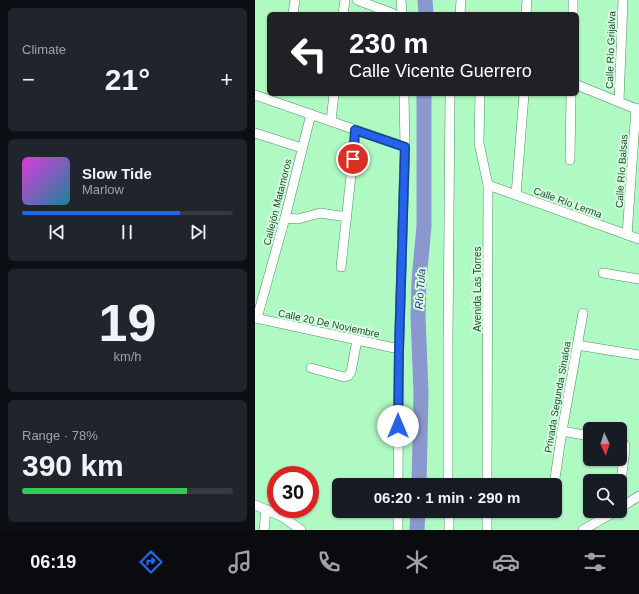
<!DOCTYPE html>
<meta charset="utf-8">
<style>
body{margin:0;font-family:Helvetica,sans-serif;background:#20242c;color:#f1f3f6;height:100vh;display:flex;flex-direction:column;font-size:15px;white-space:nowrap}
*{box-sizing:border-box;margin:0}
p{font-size:13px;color:#9ea1a6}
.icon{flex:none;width:22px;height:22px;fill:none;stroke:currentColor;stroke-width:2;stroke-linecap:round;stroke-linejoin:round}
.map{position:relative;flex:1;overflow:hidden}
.sheet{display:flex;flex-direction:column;gap:8px;padding:8px;background:#0d0f14;width:255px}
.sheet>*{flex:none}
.top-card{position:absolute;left:12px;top:12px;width:312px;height:84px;border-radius:6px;box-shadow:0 1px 3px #0004;background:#202124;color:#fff;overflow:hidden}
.needle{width:26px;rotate:176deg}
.fabs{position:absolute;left:328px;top:422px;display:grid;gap:8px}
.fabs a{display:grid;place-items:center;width:44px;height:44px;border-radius:6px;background:#171b24;box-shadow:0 1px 3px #0004;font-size:20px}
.speed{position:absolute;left:12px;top:466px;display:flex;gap:8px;font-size:20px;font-weight:700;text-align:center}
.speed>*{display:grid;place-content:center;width:52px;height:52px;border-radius:50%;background:#171b24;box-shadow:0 1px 3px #0004;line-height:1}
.speed .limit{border:6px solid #d22;background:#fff;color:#111}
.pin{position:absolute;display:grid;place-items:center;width:34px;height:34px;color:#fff;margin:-17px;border:2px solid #fff;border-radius:50%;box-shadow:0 1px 4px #0007}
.me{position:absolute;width:44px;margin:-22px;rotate:0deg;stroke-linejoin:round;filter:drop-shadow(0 0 3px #0008)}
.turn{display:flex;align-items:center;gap:14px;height:84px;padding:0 16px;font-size:18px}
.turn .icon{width:52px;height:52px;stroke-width:2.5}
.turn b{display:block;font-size:28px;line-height:34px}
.big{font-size:30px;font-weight:700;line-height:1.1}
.sheet .widget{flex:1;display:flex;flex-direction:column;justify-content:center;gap:6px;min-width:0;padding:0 14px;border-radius:6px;background:#20242c}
.sheet .dial{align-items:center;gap:0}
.dial b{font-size:52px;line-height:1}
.song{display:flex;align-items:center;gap:12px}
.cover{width:48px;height:48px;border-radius:6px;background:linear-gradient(135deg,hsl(300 70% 55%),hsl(190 70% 35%))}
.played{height:4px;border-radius:2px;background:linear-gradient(90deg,#2563eb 75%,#363941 75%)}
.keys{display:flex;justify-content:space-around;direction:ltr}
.heat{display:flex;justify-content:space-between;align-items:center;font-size:22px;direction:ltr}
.charge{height:6px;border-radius:3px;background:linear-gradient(90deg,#34c759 78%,#363941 0)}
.trip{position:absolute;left:77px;top:478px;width:230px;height:40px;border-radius:6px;background:#171b24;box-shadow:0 1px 3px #0004;font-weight:700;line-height:40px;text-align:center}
.menu{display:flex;height:64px;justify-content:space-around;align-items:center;background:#090b0e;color:#9ea1a6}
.menu .icon{width:28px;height:28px}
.menu .active{color:#2563eb}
.menu b{font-size:18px;color:#f1f3f6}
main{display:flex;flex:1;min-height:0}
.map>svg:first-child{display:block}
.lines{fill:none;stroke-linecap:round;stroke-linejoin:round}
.river{stroke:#8a98ce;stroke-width:15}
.minor-casing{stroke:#4b9161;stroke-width:10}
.minor{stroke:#fff;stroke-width:9}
.route-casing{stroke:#184099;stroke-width:10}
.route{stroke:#2563eb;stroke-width:7}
.labels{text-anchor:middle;stroke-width:4;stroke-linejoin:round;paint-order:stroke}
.street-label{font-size:10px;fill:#26442f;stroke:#d3fede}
.water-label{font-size:11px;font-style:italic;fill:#2b3677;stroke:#d3fede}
</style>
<main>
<section class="sheet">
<div class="widget"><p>Climate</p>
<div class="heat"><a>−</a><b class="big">21°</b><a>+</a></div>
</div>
<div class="widget">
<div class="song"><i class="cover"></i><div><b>Slow Tide</b><p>Marlow</p></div></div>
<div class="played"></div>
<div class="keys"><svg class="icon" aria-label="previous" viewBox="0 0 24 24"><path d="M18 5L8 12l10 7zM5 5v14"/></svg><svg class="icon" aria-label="pause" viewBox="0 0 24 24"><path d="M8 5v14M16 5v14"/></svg><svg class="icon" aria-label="next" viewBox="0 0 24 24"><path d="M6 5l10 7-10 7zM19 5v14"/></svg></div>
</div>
<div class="widget dial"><b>19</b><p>km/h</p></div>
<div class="widget"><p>Range · 78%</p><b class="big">390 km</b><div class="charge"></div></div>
</section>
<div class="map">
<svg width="384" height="530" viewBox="0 0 384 530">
<rect width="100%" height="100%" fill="#aff9c3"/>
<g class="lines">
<g class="river">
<path d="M 170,0 L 171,14"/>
<path d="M 164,485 L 166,393 L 163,316 L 164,280 L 169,226 L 169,94"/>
<path d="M 162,530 L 163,511"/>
</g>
<defs>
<g id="minor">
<path d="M 102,0 L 139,14"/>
<path d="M 146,0 L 147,14"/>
<path d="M 38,14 L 40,0"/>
<path d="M 88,14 L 90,0"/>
<path d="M 205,14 L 206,0"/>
<path d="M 271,14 L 272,0"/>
<path d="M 318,14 L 318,0"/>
<path d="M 322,85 L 384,110"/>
<path d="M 225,94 L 224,143 L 233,185 L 232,485"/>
<path d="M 0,95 L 150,147"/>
<path d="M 364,101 L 368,0"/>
<path d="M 76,121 L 79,94"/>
<path d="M 0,133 L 47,148"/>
<path d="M 315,160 L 316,94"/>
<path d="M 233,185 L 384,239"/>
<path d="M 261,195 L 269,94"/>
<path d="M 30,218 L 43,219 L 65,213 L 92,217"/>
<path d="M 372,235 L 381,108"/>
<path d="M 86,267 L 101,130"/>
<path d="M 348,273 L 384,279"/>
<path d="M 0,318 L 144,349"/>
<path d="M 2,318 L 30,218 L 56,114"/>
<path d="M 322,345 L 384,355"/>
<path d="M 56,368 L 89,377 L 93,376 L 96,372 L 102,340"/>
<path d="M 307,431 L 335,436"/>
<path d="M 365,442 L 370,445 L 370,449 L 365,490"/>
<path d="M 143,485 L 144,349 L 150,147 L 149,94"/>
<path d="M 193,485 L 193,343 L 195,94"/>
<path d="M 299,485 L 307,431 L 328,313"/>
<path d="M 0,505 L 28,517 L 46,530"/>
<path d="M 365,508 L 384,496"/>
<path d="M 143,511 L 143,530"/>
<path d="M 194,511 L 194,530"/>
<path d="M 9,530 L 11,509"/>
<path d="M 232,530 L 232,511"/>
<path d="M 328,530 L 361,511"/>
</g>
</defs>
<use href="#minor" class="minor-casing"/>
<use href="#minor" class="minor"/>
</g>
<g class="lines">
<defs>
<path id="route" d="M 98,159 L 100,130 L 150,147 L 144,349 L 143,426"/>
</defs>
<use href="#route" class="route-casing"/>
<use href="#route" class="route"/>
</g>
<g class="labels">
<g class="street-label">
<text transform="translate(355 50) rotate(-88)" y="4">Calle Río Grijalva</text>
<text transform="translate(366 171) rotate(-86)" y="4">Calle Río Balsas</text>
<text transform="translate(22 202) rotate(-76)" y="4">Callejón Matamoros</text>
<text transform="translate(313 202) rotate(20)" y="4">Calle Río Lerma</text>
<text transform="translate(222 289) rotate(-90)" y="4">Avenida Las Torres</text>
<text transform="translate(74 323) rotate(12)" y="4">Calle 20 De Noviembre</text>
<text transform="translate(302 397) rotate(-80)" y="4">Privada Segunda Sinaloa</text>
</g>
<g class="water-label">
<text transform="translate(165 289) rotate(-86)" y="4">Río Tula</text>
</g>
</g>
</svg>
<div class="fabs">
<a><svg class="needle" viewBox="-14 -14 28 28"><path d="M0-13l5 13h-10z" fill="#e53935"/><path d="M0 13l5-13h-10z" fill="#9ea1a6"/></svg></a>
<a><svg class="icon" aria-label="search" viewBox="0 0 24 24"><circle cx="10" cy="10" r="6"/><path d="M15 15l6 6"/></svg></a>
</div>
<div class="speed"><div class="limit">30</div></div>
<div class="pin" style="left:98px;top:159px;background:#d93025"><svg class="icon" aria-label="arrive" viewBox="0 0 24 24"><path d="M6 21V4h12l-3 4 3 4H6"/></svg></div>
<svg class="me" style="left:143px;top:426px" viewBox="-20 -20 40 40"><circle r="19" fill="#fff"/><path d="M0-13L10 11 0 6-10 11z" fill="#2563eb"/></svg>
<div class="trip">06:20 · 1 min · 290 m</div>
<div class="top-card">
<div class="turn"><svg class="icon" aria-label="left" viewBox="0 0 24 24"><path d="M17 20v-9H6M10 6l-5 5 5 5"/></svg><div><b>230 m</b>Calle Vicente Guerrero</div></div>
</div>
</div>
</main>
<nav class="menu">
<b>06:19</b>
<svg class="icon active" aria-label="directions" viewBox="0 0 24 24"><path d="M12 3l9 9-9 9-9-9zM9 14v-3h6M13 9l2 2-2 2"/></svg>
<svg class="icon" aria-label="music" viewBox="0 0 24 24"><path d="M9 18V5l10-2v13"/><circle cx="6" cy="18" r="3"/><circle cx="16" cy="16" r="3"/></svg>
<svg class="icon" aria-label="phone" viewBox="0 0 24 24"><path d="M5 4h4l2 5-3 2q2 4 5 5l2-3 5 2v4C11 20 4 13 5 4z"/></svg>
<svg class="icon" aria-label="climate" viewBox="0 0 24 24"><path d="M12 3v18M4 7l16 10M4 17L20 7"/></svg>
<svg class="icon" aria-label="car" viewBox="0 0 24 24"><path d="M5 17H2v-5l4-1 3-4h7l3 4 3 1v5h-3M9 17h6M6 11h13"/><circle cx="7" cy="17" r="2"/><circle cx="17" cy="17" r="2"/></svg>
<svg class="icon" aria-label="filters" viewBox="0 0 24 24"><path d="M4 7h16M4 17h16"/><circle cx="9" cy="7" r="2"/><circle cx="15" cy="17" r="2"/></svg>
</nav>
